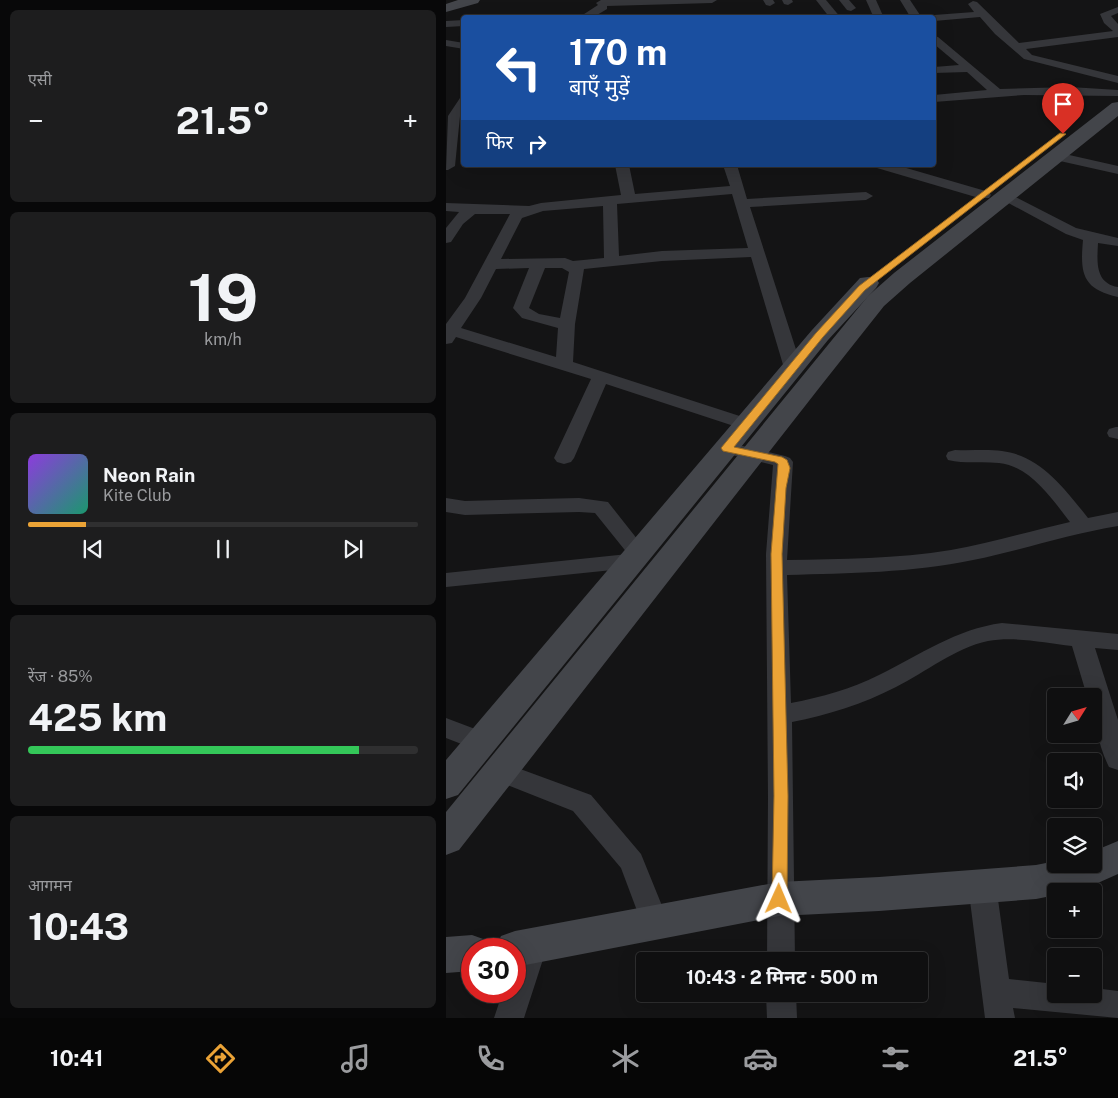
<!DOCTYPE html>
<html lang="hi">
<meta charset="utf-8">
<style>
body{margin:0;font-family:"Public Sans","Noto Sans Devanagari",sans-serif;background:#1d1d1e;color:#f1f3f6;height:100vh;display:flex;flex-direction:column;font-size:19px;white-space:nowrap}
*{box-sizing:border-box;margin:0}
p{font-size:16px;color:#9b9c9f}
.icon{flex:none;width:28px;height:28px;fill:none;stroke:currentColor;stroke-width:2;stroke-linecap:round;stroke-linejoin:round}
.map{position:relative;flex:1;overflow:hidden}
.details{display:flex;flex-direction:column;gap:10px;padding:10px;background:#080809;width:446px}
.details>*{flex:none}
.guide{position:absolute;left:15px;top:15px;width:475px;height:152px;border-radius:5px;box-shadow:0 5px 20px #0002,0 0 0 1px #2f2f30;background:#1a4fa0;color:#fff;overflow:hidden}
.needle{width:32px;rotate:53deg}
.buttons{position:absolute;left:601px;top:688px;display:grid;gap:10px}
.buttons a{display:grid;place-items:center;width:55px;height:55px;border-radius:5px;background:#0f0f10;box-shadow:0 5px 20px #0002,0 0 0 1px #2f2f30;font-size:25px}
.speed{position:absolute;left:15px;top:938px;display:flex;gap:10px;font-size:25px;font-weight:700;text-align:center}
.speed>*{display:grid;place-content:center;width:65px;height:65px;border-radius:50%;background:#0f0f10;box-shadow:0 5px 20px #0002,0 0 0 1px #2f2f30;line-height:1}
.speed .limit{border:8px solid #d22;background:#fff;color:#111}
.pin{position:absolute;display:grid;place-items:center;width:42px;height:42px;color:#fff;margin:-51px -21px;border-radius:50% 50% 50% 0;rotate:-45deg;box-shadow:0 0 5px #0007}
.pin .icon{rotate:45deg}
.me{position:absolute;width:55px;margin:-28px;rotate:1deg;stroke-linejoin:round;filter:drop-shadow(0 0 4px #0008)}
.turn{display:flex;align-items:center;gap:18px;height:105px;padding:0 25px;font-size:22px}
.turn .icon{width:65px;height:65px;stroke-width:2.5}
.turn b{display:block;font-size:35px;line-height:42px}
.then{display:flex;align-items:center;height:48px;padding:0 25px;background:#0003;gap:10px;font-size:19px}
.big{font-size:38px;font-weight:700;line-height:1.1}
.details .card{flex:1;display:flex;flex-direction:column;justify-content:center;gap:8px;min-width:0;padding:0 18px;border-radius:8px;background:#1d1d1e}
.details .dial{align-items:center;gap:0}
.dial b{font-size:65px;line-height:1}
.song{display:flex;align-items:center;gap:15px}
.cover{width:60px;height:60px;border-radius:8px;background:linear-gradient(135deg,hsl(270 70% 55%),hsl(160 70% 35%))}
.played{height:5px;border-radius:2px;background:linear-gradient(90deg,#eba336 15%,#2f2f30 15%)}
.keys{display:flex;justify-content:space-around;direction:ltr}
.heat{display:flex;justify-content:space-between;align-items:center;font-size:28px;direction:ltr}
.charge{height:8px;border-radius:4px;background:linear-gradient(90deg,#34c759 85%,#2f2f30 0)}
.trip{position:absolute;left:190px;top:952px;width:292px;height:50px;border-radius:5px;background:#0f0f10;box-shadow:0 5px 20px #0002,0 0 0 1px #2f2f30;font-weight:700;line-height:50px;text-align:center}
.tab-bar{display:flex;height:80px;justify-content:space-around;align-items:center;background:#060606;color:#9b9c9f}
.tab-bar .icon{width:35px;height:35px}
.tab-bar .selected{color:#eba336}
.tab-bar b{font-size:22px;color:#f1f3f6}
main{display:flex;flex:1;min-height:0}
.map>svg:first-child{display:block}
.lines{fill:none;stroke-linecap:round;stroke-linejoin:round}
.street{fill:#35363a;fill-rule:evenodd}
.secondary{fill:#43454a;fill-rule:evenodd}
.route{fill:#eba336;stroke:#996a23}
</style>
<main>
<section class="details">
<div class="card"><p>एसी</p>
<div class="heat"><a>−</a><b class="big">21.5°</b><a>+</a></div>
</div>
<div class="card dial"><b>19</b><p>km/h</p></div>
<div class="card">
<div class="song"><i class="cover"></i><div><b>Neon Rain</b><p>Kite Club</p></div></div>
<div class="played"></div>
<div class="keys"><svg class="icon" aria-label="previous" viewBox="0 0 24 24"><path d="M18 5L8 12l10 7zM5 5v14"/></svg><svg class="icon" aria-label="pause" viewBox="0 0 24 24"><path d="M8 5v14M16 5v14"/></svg><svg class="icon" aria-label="next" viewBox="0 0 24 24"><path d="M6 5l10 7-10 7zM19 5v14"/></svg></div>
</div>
<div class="card"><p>रेंज · 85%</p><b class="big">425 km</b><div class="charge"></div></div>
<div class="card"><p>आगमन</p><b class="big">10:43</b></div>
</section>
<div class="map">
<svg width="672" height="1018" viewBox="0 0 672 1018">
<rect width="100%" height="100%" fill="#141415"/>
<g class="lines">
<g class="street">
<path d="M 155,0 L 271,0 L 266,3 L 161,6 L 161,9 L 146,18 L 132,18 L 152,5 L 150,3 Z"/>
<path d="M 317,0 L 327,0 L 329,3 L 324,6 L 320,5 Z"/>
<path d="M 336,0 L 346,0 L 347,2 L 342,5 L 338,4 Z"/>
<path d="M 370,0 L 380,0 L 395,18 L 384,18 Z"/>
<path d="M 393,0 L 403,0 L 410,8 L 405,11 L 401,10 Z"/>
<path d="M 420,0 L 430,0 L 438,18 L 428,18 Z"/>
<path d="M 454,0 L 464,0 L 476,18 L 465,18 Z"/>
<path d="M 527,1 L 531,2 L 573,43 L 667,31 L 658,23 L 654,14 L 672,7 L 672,13 L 665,16 L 672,24 L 672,37 L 580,49 L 586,55 L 672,76 L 672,83 L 578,59 L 549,34 L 534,17 L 488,21 L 488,18 L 483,18 L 488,15 L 528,12 L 522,4 Z"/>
<path d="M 18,20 L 18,26 L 0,27 L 0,21 Z"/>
<path d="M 488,36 L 492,37 L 554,89 L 624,87 L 672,90 L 672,96 L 578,95 L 488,102 L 488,95 L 541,90 L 521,72 L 488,73 L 488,67 L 513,65 L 488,44 Z"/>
<path d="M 0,40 L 18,43 L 18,49 L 0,46 Z"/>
<path d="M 18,97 L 18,111 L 14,116 L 9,166 L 2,170 L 0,170 L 2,116 L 14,98 Z"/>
<path d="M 610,152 L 672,166 L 672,174 L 605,159 L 603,156 L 605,153 Z"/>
<path d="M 169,165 L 183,165 L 189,194 L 284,186 L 277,165 L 291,165 L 301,199 L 420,192 L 427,196 L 420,200 L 304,207 L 356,368 L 353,372 L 347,373 L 341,372 L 338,368 L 305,257 L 216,261 L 138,269 L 129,324 L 127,362 L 306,420 L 309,424 L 306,428 L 300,430 L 294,428 L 160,384 L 128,458 L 125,462 L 118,464 L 111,462 L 108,458 L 145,379 L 10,337 L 6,343 L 0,344 L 0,324 L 19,298 L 64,214 L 29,214 L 17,224 L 5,242 L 0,243 L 0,228 L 13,212 L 0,211 L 0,203 L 83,206 L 95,203 L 175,195 ZM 286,194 L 302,248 L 216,251 L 173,256 L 171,204 ZM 157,206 L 158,258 L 127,261 L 119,258 L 55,259 L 76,218 L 97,211 ZM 83,268 L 67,308 L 76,318 L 112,328 L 110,357 L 15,328 L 35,298 L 50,269 ZM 99,268 L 116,268 L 123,272 L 114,318 L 93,314 L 83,308 Z"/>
<path d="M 429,165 L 450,165 L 543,192 L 545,195 L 543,198 L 533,198 L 431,168 Z"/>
<path d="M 560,192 L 630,228 L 672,238 L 672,246 L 652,243 C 651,262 649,283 672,287 L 672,297 C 636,289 634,273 637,240 L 620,234 L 555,199 L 553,196 Z"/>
<path d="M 670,427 L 672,427 L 672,439 L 663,437 L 661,433 L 663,429 Z"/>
<path d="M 280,442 L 339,456 L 344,458 L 347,462 L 341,560 C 395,559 451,559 505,550 C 545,543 584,531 624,522 C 606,499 584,466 553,463 C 536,461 519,464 502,460 L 500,456 L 502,452 L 509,450 C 525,451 540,449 556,451 C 595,456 619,489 642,518 L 672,512 L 672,526 C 623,534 576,550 527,560 C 466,573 403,573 341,575 L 345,703 C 376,697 405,689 433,675 C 474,655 510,629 556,623 L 672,634 L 672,650 L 649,648 L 672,720 L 672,770 L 663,767 C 652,745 648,721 648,696 L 641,696 L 626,646 C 599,643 569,636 542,641 C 509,648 480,672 450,687 C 417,704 382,715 346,722 L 349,961 L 321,961 L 322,797 L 320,554 L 327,465 L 273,452 L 271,448 L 273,444 Z"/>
<path d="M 0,498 L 19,501 L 133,498 L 162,502 L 203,554 L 200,559 L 196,560 L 193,566 L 186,568 L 0,587 L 0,573 L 182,554 L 149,513 L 133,512 L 19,515 L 0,512 Z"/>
<path d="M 0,718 L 45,735 L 48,742 L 45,749 L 36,752 L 0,738 Z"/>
<path d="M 55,762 L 145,795 L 195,854 L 223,923 L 219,932 L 209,936 L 199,932 L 175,868 L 127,811 L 46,779 L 42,772 L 46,765 Z"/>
<path d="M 536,873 L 546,876 L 550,885 L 563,979 L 610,984 L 610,994 L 648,994 L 648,988 L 672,991 L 672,1018 L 567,1008 L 569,1018 L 539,1018 L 522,885 L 526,876 Z"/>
<path d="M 87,934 L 97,938 L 101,947 L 78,1018 L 48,1018 L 57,991 L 69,991 L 69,959 L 77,938 Z"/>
<path d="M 320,994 L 350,994 L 351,1018 L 321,1018 Z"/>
</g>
<g class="secondary">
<path d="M 12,0 L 34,0 L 32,3 L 0,12 L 0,4 Z"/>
<path d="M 672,102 L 672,116 L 464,283 L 438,306 C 295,486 155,669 13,850 L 0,855 L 0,812 L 422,296 L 448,273 L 666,103 Z"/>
<path d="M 422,277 L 430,278 L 433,283 L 430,288 L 382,340 L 12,795 L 0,799 L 0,760 L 366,330 L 414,278 Z"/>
<path d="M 672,841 L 672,874 L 636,890 L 610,891 L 610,895 L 590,899 L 433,911 L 333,916 L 69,967 L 69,949 L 49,949 L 55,936 L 69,931 L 333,882 L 433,877 L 590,865 L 610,861 L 610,864 L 648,864 L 648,851 Z"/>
<path d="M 26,935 L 40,940 L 44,949 L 26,949 L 26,971 L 0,973 L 0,937 Z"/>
</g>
</g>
<path class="route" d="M 614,133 L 620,134 L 419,290 L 377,337 L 288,447 L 336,457 L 341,460 L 344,468 L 340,488 L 336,554 L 342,796 L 341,899 L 339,904 L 333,906 L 328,904 L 326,899 L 328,796 L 325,554 L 332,464 L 329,462 L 277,451 L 275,448 L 370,333 L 413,286 Z"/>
</svg>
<div class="buttons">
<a><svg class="needle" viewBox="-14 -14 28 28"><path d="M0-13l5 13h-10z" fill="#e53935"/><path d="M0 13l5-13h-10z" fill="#9b9c9f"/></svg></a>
<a><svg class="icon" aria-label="sound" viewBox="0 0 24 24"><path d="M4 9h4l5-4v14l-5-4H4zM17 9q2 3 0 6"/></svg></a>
<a><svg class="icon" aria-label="layers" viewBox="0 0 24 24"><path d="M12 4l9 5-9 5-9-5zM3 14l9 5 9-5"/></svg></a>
<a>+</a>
<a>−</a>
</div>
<div class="speed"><div class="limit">30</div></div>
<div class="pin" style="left:617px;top:134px;background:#d93025"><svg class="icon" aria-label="arrive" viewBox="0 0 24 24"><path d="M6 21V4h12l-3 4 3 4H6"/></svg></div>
<svg class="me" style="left:333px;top:899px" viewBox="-20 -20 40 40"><path d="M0-17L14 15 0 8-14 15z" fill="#eba336" stroke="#fff" stroke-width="4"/></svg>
<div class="trip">10:43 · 2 मिनट · 500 m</div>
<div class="guide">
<div class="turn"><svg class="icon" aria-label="left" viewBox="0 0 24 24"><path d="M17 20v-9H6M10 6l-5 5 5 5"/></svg><div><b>170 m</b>बाएँ मुड़ें</div></div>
<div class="then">फिर<svg class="icon" aria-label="right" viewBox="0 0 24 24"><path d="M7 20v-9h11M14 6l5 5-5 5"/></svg></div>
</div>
</div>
</main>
<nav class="tab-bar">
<b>10:41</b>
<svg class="icon selected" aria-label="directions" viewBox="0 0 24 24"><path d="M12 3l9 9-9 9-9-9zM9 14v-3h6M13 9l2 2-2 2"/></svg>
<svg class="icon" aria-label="music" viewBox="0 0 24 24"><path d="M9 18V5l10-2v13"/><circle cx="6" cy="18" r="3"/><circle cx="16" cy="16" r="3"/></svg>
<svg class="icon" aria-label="phone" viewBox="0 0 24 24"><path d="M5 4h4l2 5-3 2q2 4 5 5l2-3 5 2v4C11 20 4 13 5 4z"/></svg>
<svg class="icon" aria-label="climate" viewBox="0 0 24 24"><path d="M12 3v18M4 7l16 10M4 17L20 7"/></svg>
<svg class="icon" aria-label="car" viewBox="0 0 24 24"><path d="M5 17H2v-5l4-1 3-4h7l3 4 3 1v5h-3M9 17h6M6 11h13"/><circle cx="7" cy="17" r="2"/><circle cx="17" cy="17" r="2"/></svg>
<svg class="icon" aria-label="filters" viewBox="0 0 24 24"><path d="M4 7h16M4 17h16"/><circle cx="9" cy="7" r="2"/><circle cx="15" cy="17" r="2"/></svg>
<b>21.5°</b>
</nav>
